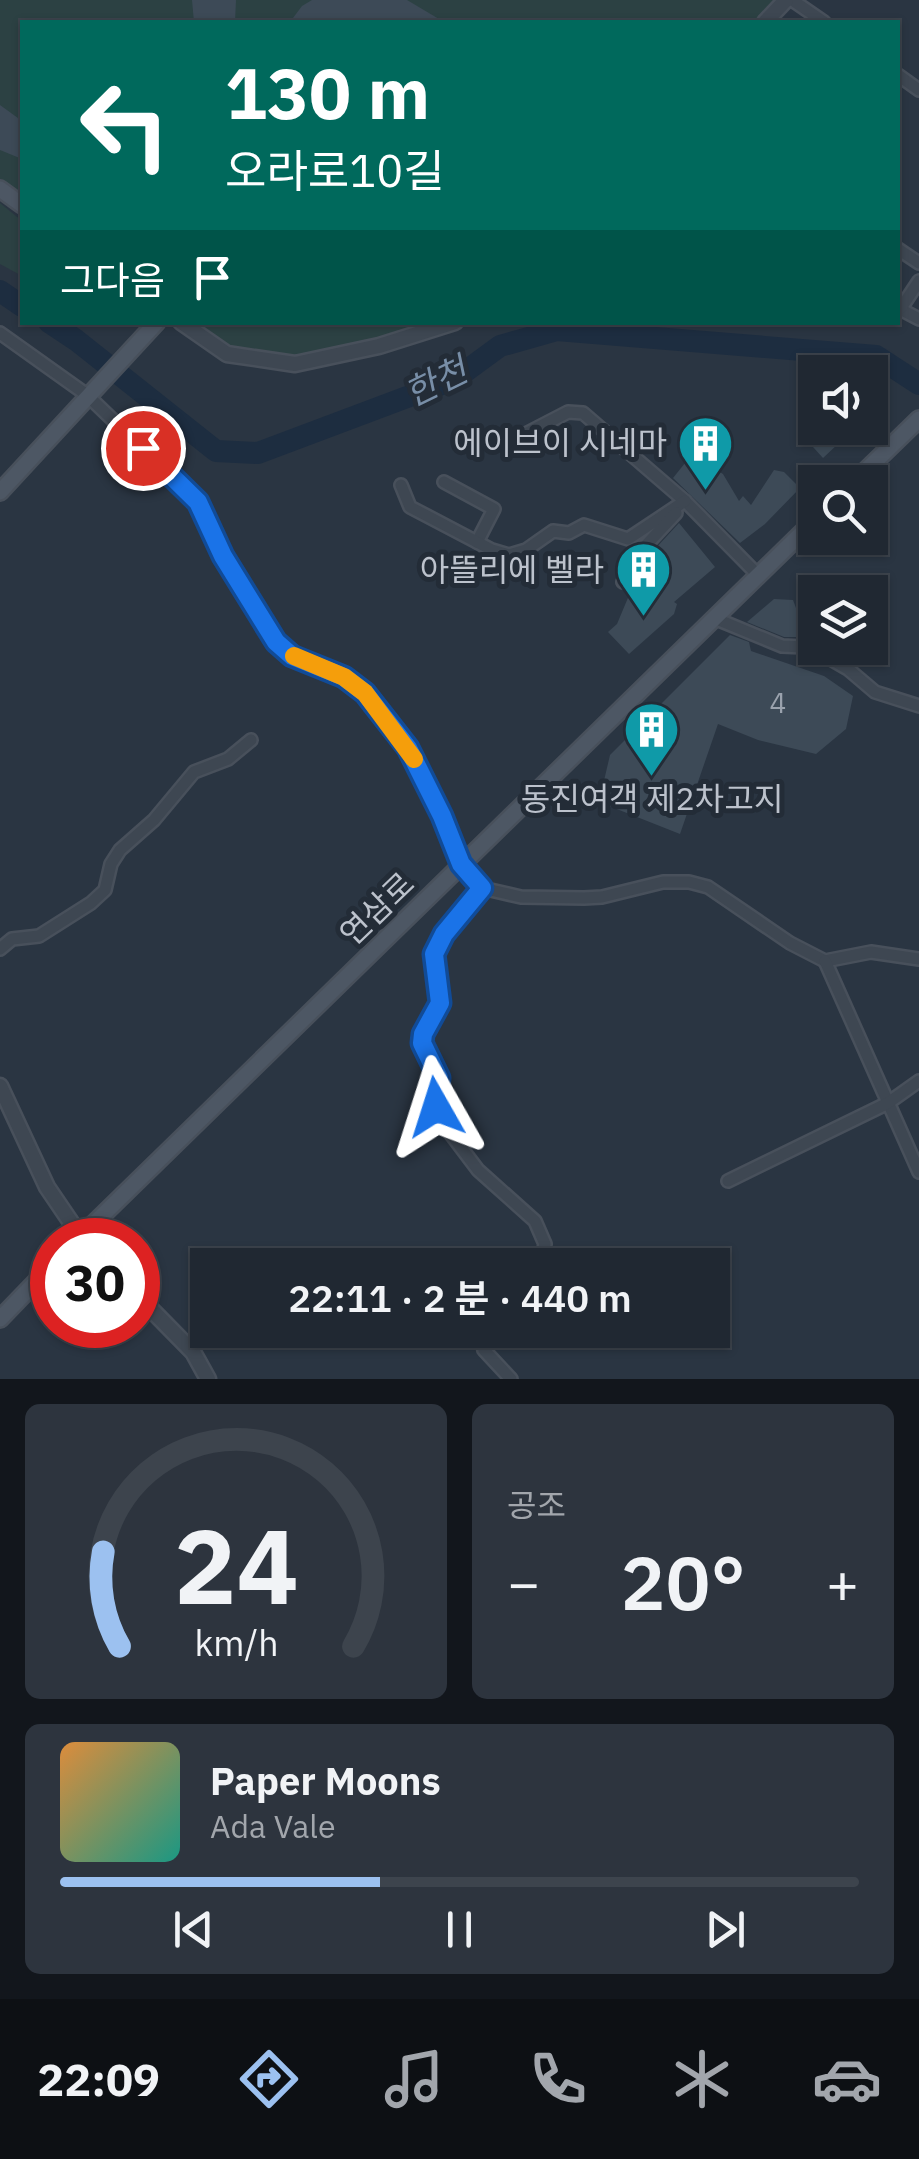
<!DOCTYPE html>
<html lang="ko">
<meta charset="utf-8">
<style>
body{margin:0;font-family:"IBM Plex Sans","Noto Sans KR",sans-serif;background:#2d343e;color:#f1f3f6;height:100vh;display:flex;flex-direction:column;font-size:38px;white-space:nowrap}
*{box-sizing:border-box;margin:0}
p{font-size:32px;color:#a2a6ac}
.icon{flex:none;width:55px;height:55px;fill:none;stroke:currentColor;stroke-width:2;stroke-linecap:round;stroke-linejoin:round}
.map{position:relative;height:1379px;overflow:hidden}
.drawer{display:flex;flex-direction:column;gap:25px;padding:25px;background:#12161c;flex:1}
.drawer>*{flex:none}
.top-card{position:absolute;left:20px;top:20px;width:880px;height:305px;border-radius:0px;box-shadow:0 2px 8px #0004,0 0 0 2px #3d444d;background:#00695c;color:#fff;overflow:hidden}
.tools{position:absolute;left:798px;top:355px;display:grid;gap:20px}
.tools a{display:grid;place-items:center;width:90px;height:90px;border-radius:0px;background:#202832;box-shadow:0 2px 8px #0004,0 0 0 2px #3d444d;font-size:50px}
.speed{position:absolute;left:30px;top:1218px;display:flex;gap:20px;font-size:50px;font-weight:700;text-align:center}
.speed>*{display:grid;place-content:center;width:130px;height:130px;border-radius:50%;background:#202832;box-shadow:0 2px 8px #0004,0 0 0 2px #3d444d;line-height:1}
.speed .limit{border:15px solid #d22;background:#fff;color:#111}
.pin{position:absolute;display:grid;place-items:center;width:85px;height:85px;color:#fff;margin:-42px;border:5px solid #fff;border-radius:50%;box-shadow:0 2px 10px #0007}
.me{position:absolute;width:110px;margin:-55px;rotate:354deg;stroke-linejoin:round;filter:drop-shadow(0 0 8px #0008)}
.turn{display:flex;align-items:center;gap:35px;height:210px;padding:0 40px;font-size:45px}
.turn .icon{width:130px;height:130px;stroke-width:2.5}
.turn b{display:block;font-size:70px;line-height:85px}
.then{display:flex;align-items:center;height:95px;padding:0 40px;background:#0003;gap:20px;font-size:38px}
.big{font-size:75px;font-weight:600;line-height:1.1}
.drawer .card{flex:1;display:flex;flex-direction:column;justify-content:center;gap:15px;min-width:0;padding:0 35px;border-radius:15px;background:#2d343e}
.drawer .dial{align-items:center;gap:0}
.dial svg{height:260px;overflow:visible;fill:none;stroke:#3d444d;stroke-width:7;stroke-linecap:round;text-anchor:middle}
.dial text{fill:#f1f3f6;stroke:none}
.song{display:flex;align-items:center;gap:30px}
.cover{width:120px;height:120px;border-radius:15px;background:linear-gradient(135deg,hsl(30 70% 55%),hsl(170 70% 35%))}
.played{height:10px;border-radius:5px;background:linear-gradient(90deg,#9cc1f0 40%,#3d444d 40%)}
.keys{display:flex;justify-content:space-around;direction:ltr}
.heat{display:flex;justify-content:space-between;align-items:center;font-size:55px;direction:ltr}
.drawer .tiles{flex:1;display:grid;gap:25px;grid-template-columns:1fr 1fr}
.card:last-child{grid-column:span 2}
.trip{position:absolute;left:190px;top:1248px;width:540px;height:100px;border-radius:0px;background:#202832;box-shadow:0 2px 8px #0004,0 0 0 2px #3d444d;font-weight:600;line-height:100px;text-align:center}
.menu{display:flex;height:160px;justify-content:space-around;align-items:center;background:#0d1014;color:#a2a6ac}
.menu .icon{width:70px;height:70px}
.menu .current{color:#9cc1f0}
.menu b{font-size:45px;color:#f1f3f6}
.map>svg:first-child{display:block}
.green{fill:#2c4143}
.lines{fill:none;stroke-linecap:round;stroke-linejoin:round}
.river{stroke:#1d2d40;stroke-width:22}
.building{fill:#3d4a57}
.minor-casing{stroke:#48505b;stroke-width:16}
.tertiary-casing{stroke:#48505b;stroke-width:19}
.secondary-casing{stroke:#48505b;stroke-width:20}
.minor{stroke:#3e4752;stroke-width:11}
.tertiary{stroke:#3e4752;stroke-width:14}
.secondary{stroke:#4d5764;stroke-width:15}
.route-casing{stroke:#114b97;stroke-width:25}
.route{stroke:#1a73e8;stroke-width:18}
.slow{stroke:#f59e0b;stroke-width:18}
.labels{text-anchor:middle;stroke-width:10;stroke-linejoin:round;paint-order:stroke}
.number-label{font-size:28px;fill:#9aa2ad}
.poi-label{font-size:32px;fill:#bcc2cc;stroke:#232c37;text-anchor:end}
.street-label{font-size:32px;fill:#bcc2cc;stroke:#232c37}
.water-label{font-size:35px;font-style:italic;fill:#788ea7;stroke:#232c37}
</style>
<div class="map">
<svg width="919" height="1379" viewBox="0 0 919 1379">
<rect width="100%" height="100%" fill="#2a3542"/>
<g class="green">
<path d="M 0,0 L 782,0 L 762,22 L 22,22 L 22,205 L 0,189 Z"/>
<path d="M 0,203 L 22,221 L 22,276 L 0,264 Z"/>
<path d="M 184,323 L 455,323 L 295,364 L 227,354 Z"/>
</g>
<g class="lines">
<g class="river">
<path d="M 0,291 L 22,306"/>
<path d="M 49,322 L 76,340 L 216,451 L 258,453 L 455,379 L 500,346 L 557,330 L 876,356 L 919,384"/>
</g>
</g>
<g class="building">
<path d="M 192,0 L 236,0 L 235,22 L 194,22 Z"/>
<path d="M 312,0 L 407,0 L 444,22 L 290,22 L 302,6 Z"/>
<path d="M 0,105 L 22,121 L 22,159 L 0,150 Z"/>
<path d="M 815,406 L 815,428 L 855,428 L 823,458 L 803,436 L 803,430 Z"/>
<path d="M 689,458 L 709,465 L 723,474 L 739,501 L 743,496 L 751,505 L 774,470 L 784,472 L 800,488 L 765,524 L 740,543 L 673,478 Z"/>
<path d="M 679,523 L 715,567 L 674,602 L 677,604 L 674,614 L 629,654 L 608,632 L 617,624 L 643,562 Z"/>
<path d="M 774,599 L 793,600 L 805,632 L 801,637 L 784,637 L 747,622 Z"/>
<path d="M 730,635 L 749,642 L 751,651 L 824,676 L 853,696 L 846,729 L 816,754 L 758,740 L 718,724 L 680,834 L 599,802 L 610,755 Z"/>
</g>
<g class="lines">
<defs>
<g id="minor">
<path d="M 792,0 L 824,22"/>
<path d="M 898,75 L 919,90"/>
<path d="M 898,249 L 919,263"/>
<path d="M 898,308 L 919,319"/>
<path d="M 901,308 L 919,281"/>
<path d="M 0,333 L 87,395 L 198,502 L 223,556 L 275,643 L 292,656 L 344,677 L 365,693 L 408,748 L 442,816 L 461,865 L 482,888 L 521,897 L 584,898 L 602,897 L 663,882 L 689,882 L 708,887 L 790,943 L 825,961 L 871,952 L 919,959"/>
<path d="M 512,441 L 568,412 L 583,413 L 685,501 L 758,575"/>
<path d="M 444,482 L 494,509 L 477,542"/>
<path d="M 401,485 L 410,507 L 492,550 L 509,555 L 526,550 L 553,531 L 569,533 L 584,525 L 628,539 L 685,501"/>
<path d="M 623,582 L 635,557 L 676,513"/>
<path d="M 714,618 L 782,646 L 804,647 L 822,654 L 848,669 L 875,692 L 919,706"/>
<path d="M 482,888 L 444,933 L 434,954 L 440,1003 L 423,1034 L 422,1043 L 439,1078 L 435,1107 L 441,1121 L 478,1170 L 535,1221 L 545,1244 L 540,1265"/>
<path d="M 0,949 L 12,939 L 39,936 L 91,903 L 105,890 L 111,864 L 120,850 L 154,820 L 194,772 L 228,759 L 251,740"/>
<path d="M 825,961 L 919,1172"/>
<path d="M 728,1181 L 888,1103 L 919,1081"/>
<path d="M 497,1330 L 484,1350 L 511,1379"/>
</g>
<g id="tertiary">
<path d="M 765,22 L 786,0"/>
<path d="M 181,322 L 227,354 L 295,364 L 379,346 L 455,322"/>
<path d="M 0,1086 L 47,1187 L 83,1240"/>
<path d="M 138,1296 L 193,1352 L 208,1379"/>
</g>
<g id="secondary">
<path d="M 0,189 L 22,205"/>
<path d="M 854,482 L 919,419"/>
<path d="M 0,492 L 157,322"/>
<path d="M 77,1240 L 815,520"/>
<path d="M 0,1319 L 52,1265"/>
</g>
</defs>
<use href="#minor" class="minor-casing"/>
<use href="#tertiary" class="tertiary-casing"/>
<use href="#secondary" class="secondary-casing"/>
<use href="#minor" class="minor"/>
<use href="#tertiary" class="tertiary"/>
<use href="#secondary" class="secondary"/>
</g>
<g class="lines">
<defs>
<path id="route" d="M 143,448 L 198,502 L 223,556 L 276,642 L 292,656 L 344,677 L 365,693 L 408,748 L 442,816 L 461,864 L 482,888 L 444,934 L 434,954 L 440,1003 L 423,1034 L 422,1043 L 439,1078 L 436,1107"/>
</defs>
<use href="#route" class="route-casing"/>
<use href="#route" class="route"/>
<path class="slow" d="M 294,656 L 344,677 L 365,693 L 414,759"/>
</g>
<defs>
<symbol id="building-pin" viewBox="-11 -11 22 30"><path d="M0 17L-7.5 6A9.5 9.5 0 1 1 7.5 6Z" fill="#0f9aa8" stroke="#232c37"/><path d="M-4-6H4V6H1V3H-1V6H-4ZM-2.5-4.3h1.7v1.8h-1.7ZM.8-4.3h1.7v1.8H.8ZM-2.5-1h1.7V.8h-1.7ZM.8-1h1.7V.8H.8Z" fill="#fff"/></symbol>
</defs>
<g fill-rule="evenodd">
<use href="#building-pin" x="674" y="412" width="63" height="86"/>
<use href="#building-pin" x="612" y="538" width="63" height="86"/>
<use href="#building-pin" x="620" y="698" width="63" height="86"/>
</g>
<g class="labels">
<g class="number-label">
<text x="778" y="713">4</text>
</g>
<g class="poi-label">
<text x="667" y="454">에이브이 시네마</text>
<text x="604" y="581">아뜰리에 벨라</text>
<text x="652" y="810" text-anchor="middle">동진여객 제2차고지</text>
</g>
<g class="street-label">
<text transform="translate(377 909) rotate(-44)" y="11">연삼로</text>
</g>
<g class="water-label">
<text transform="translate(436 382) rotate(-26)" y="12">한천</text>
</g>
</g>
</svg>
<div class="tools">
<a><svg class="icon" aria-label="sound" viewBox="0 0 24 24"><path d="M4 9h4l5-4v14l-5-4H4zM17 9q2 3 0 6"/></svg></a>
<a><svg class="icon" aria-label="search" viewBox="0 0 24 24"><circle cx="10" cy="10" r="6"/><path d="M15 15l6 6"/></svg></a>
<a><svg class="icon" aria-label="layers" viewBox="0 0 24 24"><path d="M12 4l9 5-9 5-9-5zM3 14l9 5 9-5"/></svg></a>
</div>
<div class="speed"><div class="limit">30</div></div>
<div class="pin" style="left:143px;top:448px;background:#d93025"><svg class="icon" aria-label="arrive" viewBox="0 0 24 24"><path d="M6 21V4h12l-3 4 3 4H6"/></svg></div>
<svg class="me" style="left:436px;top:1107px" viewBox="-20 -20 40 40"><path d="M0-17L14 15 0 8-14 15z" fill="#1a73e8" stroke="#fff" stroke-width="4"/></svg>
<div class="trip">22:11 · 2 분 · 440 m</div>
<div class="top-card">
<div class="turn"><svg class="icon" aria-label="left" viewBox="0 0 24 24"><path d="M17 20v-9H6M10 6l-5 5 5 5"/></svg><div><b>130 m</b>오라로10길</div></div>
<div class="then">그다음<svg class="icon" aria-label="arrive" viewBox="0 0 24 24"><path d="M6 21V4h12l-3 4 3 4H6"/></svg></div>
</div>
</div>
<section class="drawer">
<div class="tiles">
<div class="card dial"><svg viewBox="0 0 100 80">
<path d="M14 69A42 42 0 1 1 86 69"/>
<path d="M14 69A42 42 0 0 1 9 40" stroke="#9cc1f0"/>
<text x="50" y="56" font-size="32" font-weight="700">24</text>
<text x="50" y="72" font-size="11">km/h</text>
</svg></div>
<div class="card"><p>공조</p>
<div class="heat"><a>−</a><b class="big">20°</b><a>+</a></div>
</div>
<div class="card">
<div class="song"><i class="cover"></i><div><b>Paper Moons</b><p>Ada Vale</p></div></div>
<div class="played"></div>
<div class="keys"><svg class="icon" aria-label="previous" viewBox="0 0 24 24"><path d="M18 5L8 12l10 7zM5 5v14"/></svg><svg class="icon" aria-label="pause" viewBox="0 0 24 24"><path d="M8 5v14M16 5v14"/></svg><svg class="icon" aria-label="next" viewBox="0 0 24 24"><path d="M6 5l10 7-10 7zM19 5v14"/></svg></div>
</div>
</div>
</section>
<nav class="menu">
<b>22:09</b>
<svg class="icon current" aria-label="directions" viewBox="0 0 24 24"><path d="M12 3l9 9-9 9-9-9zM9 14v-3h6M13 9l2 2-2 2"/></svg>
<svg class="icon" aria-label="music" viewBox="0 0 24 24"><path d="M9 18V5l10-2v13"/><circle cx="6" cy="18" r="3"/><circle cx="16" cy="16" r="3"/></svg>
<svg class="icon" aria-label="phone" viewBox="0 0 24 24"><path d="M5 4h4l2 5-3 2q2 4 5 5l2-3 5 2v4C11 20 4 13 5 4z"/></svg>
<svg class="icon" aria-label="climate" viewBox="0 0 24 24"><path d="M12 3v18M4 7l16 10M4 17L20 7"/></svg>
<svg class="icon" aria-label="car" viewBox="0 0 24 24"><path d="M5 17H2v-5l4-1 3-4h7l3 4 3 1v5h-3M9 17h6M6 11h13"/><circle cx="7" cy="17" r="2"/><circle cx="17" cy="17" r="2"/></svg>
</nav>
